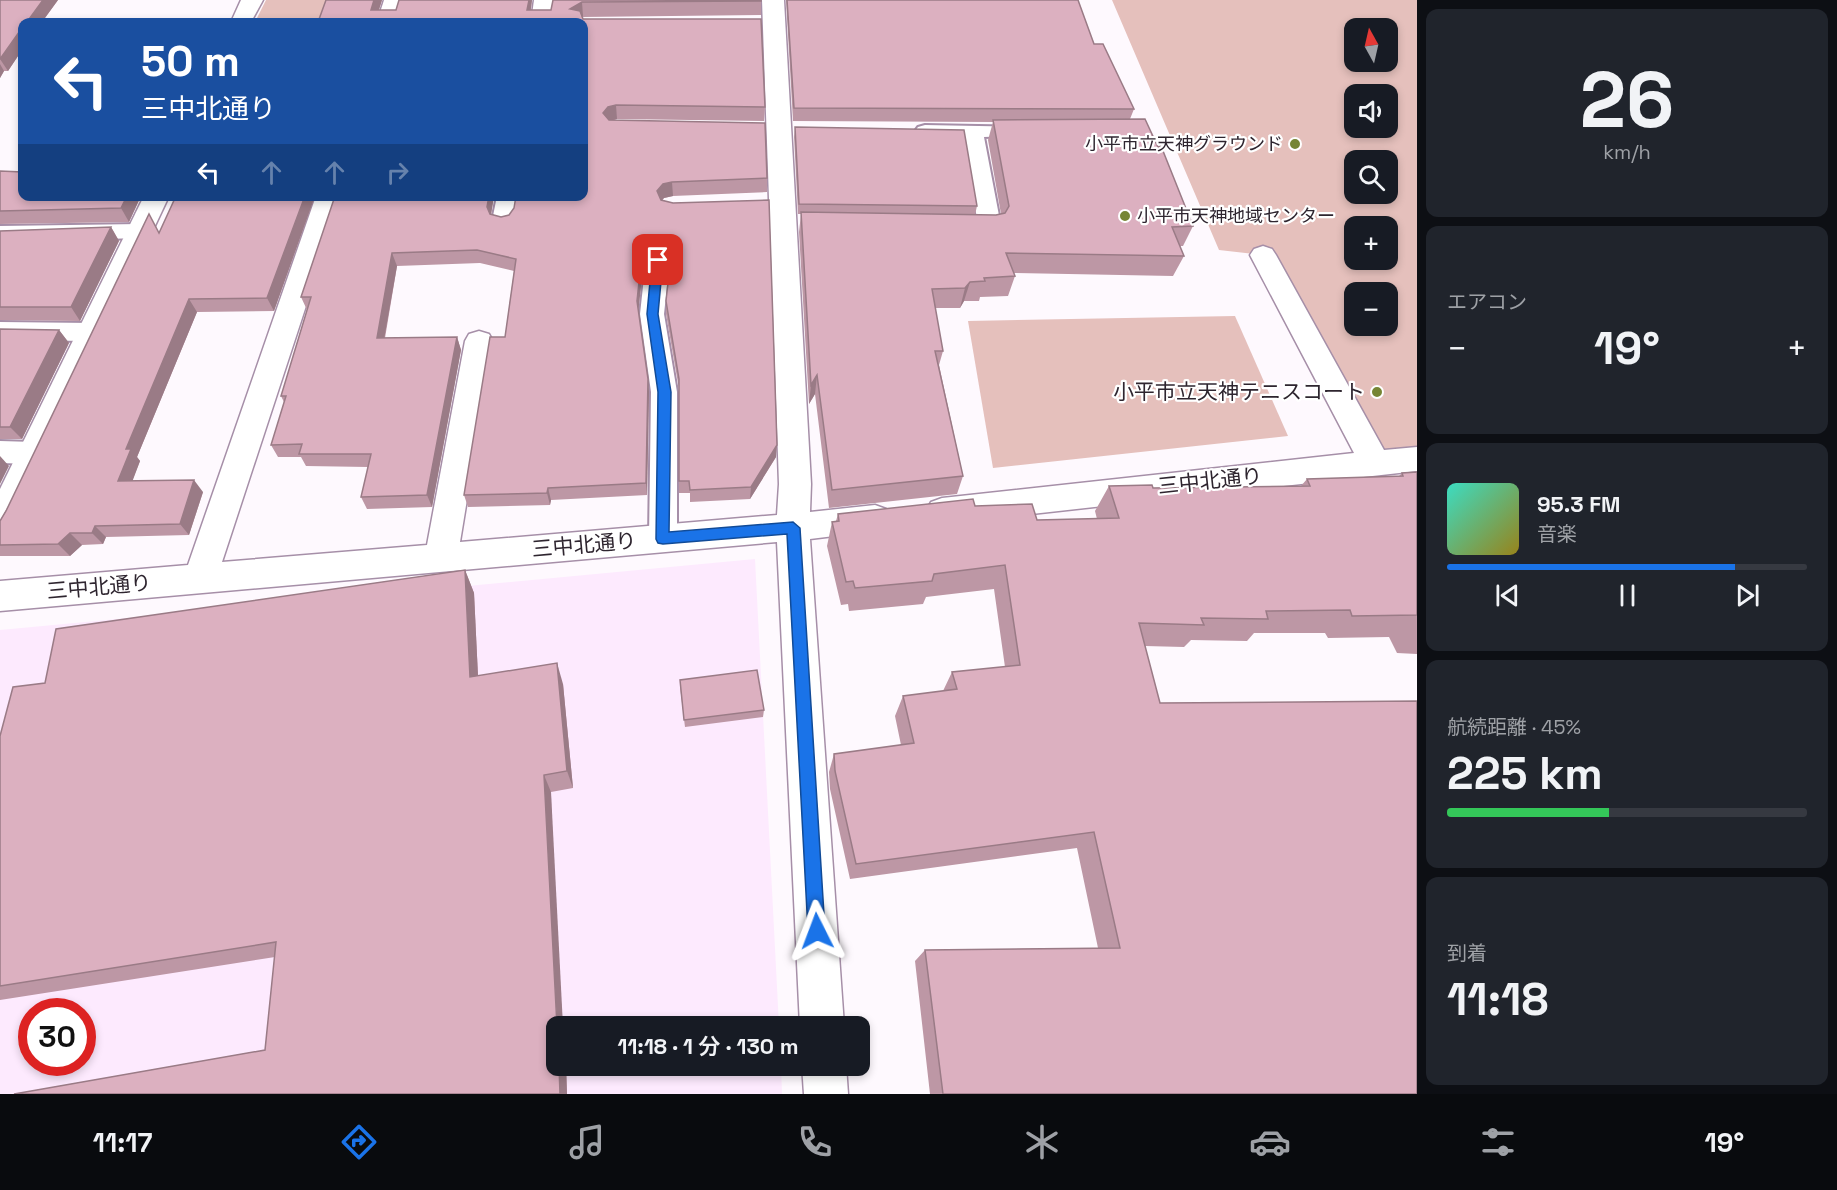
<!DOCTYPE html>
<html lang="ja">
<meta charset="utf-8">
<style>
body{margin:0;font-family:"Space Grotesk","Noto Sans JP",sans-serif;background:#20242c;color:#f1f3f6;height:100vh;display:flex;flex-direction:column;font-size:22px;white-space:nowrap}
*{box-sizing:border-box;margin:0}
p{font-size:20px;color:#9ea1a6}
.icon{flex:none;width:33px;height:33px;fill:none;stroke:currentColor;stroke-width:2;stroke-linecap:round;stroke-linejoin:round}
.map{position:relative;flex:1;overflow:hidden}
.drawer{display:flex;flex-direction:column;gap:9px;padding:9px;background:#0d0f14;width:420px}
.drawer>*{flex:none}
.top-card{position:absolute;left:18px;top:18px;width:570px;height:183px;border-radius:12px;box-shadow:0 3px 9px #0003;background:#1a4fa0;color:#fff;overflow:hidden}
.needle{width:39px;rotate:352deg}
.buttons{position:absolute;left:1344px;top:18px;display:grid;gap:12px}
.buttons a{display:grid;place-items:center;width:54px;height:54px;border-radius:12px;background:#171b24;box-shadow:0 3px 9px #0003;font-size:30px}
.speed{position:absolute;left:18px;top:998px;display:flex;gap:12px;font-size:30px;font-weight:700;text-align:center}
.speed>*{display:grid;place-content:center;width:78px;height:78px;border-radius:50%;background:#171b24;box-shadow:0 3px 9px #0003;line-height:1}
.speed .limit{border:9px solid #d22;background:#fff;color:#111}
.pin{position:absolute;display:grid;place-items:center;width:51px;height:51px;color:#fff;margin:-26px;border-radius:12px;box-shadow:0 3px 9px #0006}
.me{position:absolute;width:66px;margin:-33px;rotate:357deg;stroke-linejoin:round;filter:drop-shadow(0 0 4px #0008)}
.turn{display:flex;align-items:center;gap:21px;height:126px;padding:0 24px;font-size:27px}
.turn .icon{width:78px;height:78px;stroke-width:2.5}
.turn b{display:block;font-size:42px;line-height:51px}
.lanes{display:flex;align-items:center;height:57px;padding:0 24px;background:#0003;justify-content:center;gap:30px;direction:ltr}
.lanes .off{opacity:.35}
.big{font-size:45px;font-weight:600;line-height:1.1}
.drawer .widget{flex:1;display:flex;flex-direction:column;justify-content:center;gap:9px;min-width:0;padding:0 21px;border-radius:12px;background:#20242c}
.drawer .dial{align-items:center;gap:0}
.dial b{font-size:78px;line-height:1}
.song{display:flex;align-items:center;gap:18px}
.cover{width:72px;height:72px;border-radius:9px;background:linear-gradient(135deg,hsl(170 70% 55%),hsl(50 70% 35%))}
.played{height:6px;border-radius:3px;background:linear-gradient(90deg,#1a73e8 80%,#363941 80%)}
.keys{display:flex;justify-content:space-around;direction:ltr}
.heat{display:flex;justify-content:space-between;align-items:center;font-size:33px;direction:ltr}
.charge{height:9px;border-radius:4px;background:linear-gradient(90deg,#34c759 45%,#363941 0)}
.trip{position:absolute;left:546px;top:1016px;width:324px;height:60px;border-radius:12px;background:#171b24;box-shadow:0 3px 9px #0003;font-weight:600;line-height:60px;text-align:center}
.dock{display:flex;height:96px;justify-content:space-around;align-items:center;background:#090b0e;color:#9ea1a6}
.dock .icon{width:42px;height:42px}
.dock .active{color:#1a73e8}
.dock b{font-size:27px;color:#f1f3f6}
main{display:flex;flex:1;min-height:0}
.map>svg:first-child{display:block}
.built{fill:#fdeafe;fill-rule:evenodd}
.green{fill:#e5c0bc;fill-rule:evenodd}
.lines{fill:none;stroke-linecap:round;stroke-linejoin:round}
.service-casing{stroke:#a68fa8;stroke-width:4}
.minor-casing{stroke:#a68fa8;stroke-width:3}
.service{fill:#fff;fill-rule:evenodd}
.minor{fill:#fff;fill-rule:evenodd}
.wall{fill:#bd97a5}
.shaded-wall{fill:#9a7b86}
.building{fill:#dcb0c0;stroke:#9a7b86;stroke-width:1.5}
.route{fill:#1a73e8;stroke:#114b97;stroke-width:1.5}
.poi-dot{fill:#768534;stroke:#fff;stroke-width:2}
.labels{text-anchor:middle;stroke-width:4.5;stroke-linejoin:round;paint-order:stroke}
.far-poi-label{font-size:18px;fill:#2e252f;stroke:#fff;text-anchor:end}
.poi-label{font-size:21px;fill:#2e252f;stroke:#fff;text-anchor:end}
.street-label{font-size:21px;fill:#2e252f;stroke:#fff}
</style>
<main>
<div class="map">
<svg width="1417" height="1094" viewBox="0 0 1417 1094">
<rect width="100%" height="100%" fill="#fef9fe"/>
<path class="built" d="M 755,559 L 779,1026 L 556,1026 L 556,1065 L 781,1065 L 782,1094 L 0,1094 L 0,630 ZM 32,1011 L 82,1011 L 82,1062 L 32,1062 Z"/>
<g class="green">
<path d="M 266,0 L 329,0 L 320,22 L 255,22 Z"/>
<path d="M 1112,0 L 1417,0 L 1417,459 L 1375,463 L 1263,255 L 1219,250 ZM 1354,28 L 1388,28 L 1388,62 L 1354,62 ZM 1354,94 L 1388,94 L 1388,128 L 1354,128 ZM 1354,160 L 1388,160 L 1388,194 L 1354,194 ZM 1354,226 L 1388,226 L 1388,260 L 1354,260 ZM 1354,292 L 1388,292 L 1388,326 L 1354,326 Z"/>
<path d="M 1235,316 L 1288,436 L 993,468 L 968,321 Z"/>
</g>
<g class="lines">
<defs>
<g id="service">
<path d="M 925,125 L 1036,127 L 1039,131 L 1036,135 L 984,137 L 1001,226 L 998,231 L 990,233 L 955,231 L 952,226 L 955,221 L 977,219 L 964,137 L 918,135 L 915,131 L 918,127 Z"/>
<path d="M 497,196 L 519,196 L 514,221 L 511,226 L 503,228 L 495,226 L 492,221 Z"/>
<path d="M 140,224 L 148,226 L 151,231 L 148,236 L 140,238 L 0,242 L 0,226 Z"/>
<path d="M 658,251 L 666,253 L 670,259 L 664,314 L 677,392 L 677,539 L 673,547 L 663,551 L 653,547 L 649,539 L 651,392 L 640,314 L 646,259 L 650,253 Z"/>
<path d="M 0,322 L 92,323 L 101,326 L 104,332 L 101,338 L 92,341 L 0,340 Z"/>
<path d="M 0,441 L 34,442 L 43,446 L 47,453 L 43,460 L 34,464 L 0,463 Z"/>
</g>
<g id="minor">
<path d="M 241,0 L 263,0 L 251,22 L 231,22 Z"/>
<path d="M 384,0 L 406,0 L 398,22 L 377,22 Z"/>
<path d="M 534,0 L 556,0 L 551,22 L 531,22 Z"/>
<path d="M 762,0 L 784,0 L 811,484 L 810,512 L 875,505 L 886,509 L 891,518 L 886,527 L 875,531 L 810,539 L 844,1026 L 800,1026 L 777,542 L 0,611 L 0,581 L 188,565 L 316,196 L 342,196 L 222,562 L 427,545 L 465,341 L 469,334 L 479,331 L 489,334 L 493,341 L 460,542 L 777,515 L 779,484 Z"/>
<path d="M 144,196 L 169,196 L 16,522 L 11,531 L 0,535 L 0,489 Z"/>
<path d="M 496,196 L 557,196 L 558,198 L 554,204 C 537,208 516,208 499,204 Z"/>
<path d="M 1263,246 L 1272,249 L 1276,255 L 1384,450 L 1417,447 L 1417,471 L 942,524 L 931,520 L 926,511 L 931,502 L 942,498 L 1354,453 L 1250,255 L 1254,249 Z"/>
<path d="M 802,1065 L 846,1065 L 848,1094 L 804,1094 Z"/>
</g>
</defs>
<use href="#service" class="service-casing"/>
<use href="#minor" class="minor-casing"/>
<use href="#service" class="service"/>
<use href="#minor" class="minor"/>
</g>
<g class="wall">
<path d="M 0,0 L 58,0 L 42,22 L 22,22 L 22,50 L 8,71 L 4,71 L 0,78 Z"/>
<path d="M 326,0 L 382,0 L 379,10 L 396,10 L 399,0 L 532,0 L 531,10 L 551,10 L 553,0 L 761,0 L 761,15 L 582,17 L 583,19 L 765,107 L 764,121 L 617,119 L 614,120 L 767,178 L 767,192 L 673,196 L 664,198 L 662,200 L 776,457 L 750,499 L 690,502 L 690,493 L 679,493 L 679,389 L 666,314 L 666,301 L 671,256 L 668,252 L 659,249 L 649,251 L 644,259 L 638,311 L 649,392 L 647,495 L 551,500 L 550,505 L 468,507 L 464,495 L 505,337 L 514,271 L 480,263 L 397,266 L 385,338 L 457,337 L 461,350 L 432,507 L 367,509 L 361,497 L 368,467 L 306,466 L 301,457 L 278,457 L 271,445 L 284,402 L 281,396 L 307,310 L 301,297 L 335,196 L 494,196 L 491,214 L 501,217 L 584,196 L 318,22 Z"/>
<path d="M 786,0 L 1078,0 L 1094,44 L 1134,109 L 1130,119 L 1193,226 L 1183,246 L 1180,246 L 1184,256 L 1173,276 L 1014,273 L 1015,276 L 1008,296 L 980,297 L 979,301 L 964,301 L 960,308 L 935,308 L 943,351 L 939,365 L 963,476 L 957,494 L 829,508 L 815,394 L 809,404 L 799,232 L 801,214 L 798,214 L 794,137 L 795,127 L 977,206 L 975,215 L 996,215 L 1001,214 L 988,140 L 993,122 L 793,121 Z"/>
<path d="M 0,171 L 140,198 L 129,222 L 0,224 Z"/>
<path d="M 315,196 L 274,311 L 197,312 L 137,457 L 140,461 L 132,481 L 203,492 L 189,535 L 106,537 L 103,544 L 82,545 L 70,556 L 0,556 L 0,521 L 159,232 Z"/>
<path d="M 111,227 L 119,241 L 80,321 L 0,320 L 0,231 Z"/>
<path d="M 0,329 L 59,330 L 69,343 L 22,439 L 0,439 Z"/>
<path d="M 1417,472 L 1417,654 L 1397,653 L 1389,637 L 1328,638 L 1325,633 L 1254,633 L 1247,641 L 1191,640 L 1184,647 L 1145,646 L 1160,703 L 1417,1094 L 930,1094 L 915,961 L 925,950 L 1098,948 L 1077,848 L 850,879 L 830,789 L 829,772 L 834,754 L 901,745 L 895,716 L 903,696 L 943,691 L 952,672 L 1005,667 L 994,589 L 926,597 L 923,604 L 849,611 L 848,604 L 841,605 L 827,546 L 832,522 L 836,521 L 838,514 L 975,506 L 1037,520 L 1097,519 L 1095,511 L 1109,486 L 1153,488 L 1301,486 L 1307,479 L 1399,476 L 1402,473 Z"/>
<path d="M 465,570 L 474,593 L 478,676 L 563,684 L 573,788 L 551,792 L 556,1065 L 566,1065 L 567,1094 L 14,1094 L 265,1050 L 275,957 L 0,1000 L 0,736 Z"/>
<path d="M 680,687 L 764,710 L 763,717 L 685,727 Z"/>
</g>
<g class="shaded-wall">
<path d="M 43,0 L 58,0 L 42,22 L 27,22 Z"/>
<path d="M 374,0 L 382,0 L 375,22 L 371,10 Z"/>
<path d="M 529,0 L 532,0 L 529,22 L 527,10 Z"/>
<path d="M 582,2 L 583,16 L 572,22 L 570,9 Z"/>
<path d="M 22,28 L 22,50 L 8,71 L 0,59 Z"/>
<path d="M 0,64 L 4,71 L 0,78 Z"/>
<path d="M 616,105 L 617,119 L 609,121 L 603,113 L 608,107 Z"/>
<path d="M 672,182 L 673,196 L 664,198 L 658,205 L 657,191 L 663,184 Z"/>
<path d="M 127,196 L 139,196 L 140,198 L 129,222 L 121,208 Z"/>
<path d="M 305,196 L 315,196 L 274,311 L 267,298 Z"/>
<path d="M 489,196 L 494,196 L 490,221 L 487,207 Z"/>
<path d="M 111,227 L 119,241 L 80,321 L 71,307 Z"/>
<path d="M 658,235 L 659,249 L 649,251 L 644,259 L 638,314 L 637,301 L 643,245 L 649,237 Z"/>
<path d="M 392,253 L 397,266 L 382,351 L 377,338 Z"/>
<path d="M 970,282 L 964,301 L 960,308 L 965,288 Z"/>
<path d="M 189,299 L 197,312 L 137,457 L 140,461 L 128,493 L 118,481 L 126,449 Z"/>
<path d="M 59,330 L 69,343 L 22,439 L 10,427 Z"/>
<path d="M 457,337 L 461,350 L 432,507 L 427,495 Z"/>
<path d="M 817,375 L 815,394 L 809,404 L 811,385 Z"/>
<path d="M 648,379 L 649,392 L 647,495 L 646,483 Z"/>
<path d="M 777,445 L 776,457 L 750,499 L 751,487 Z"/>
<path d="M 0,456 L 9,466 L 0,484 Z"/>
<path d="M 194,480 L 203,492 L 189,535 L 180,524 Z"/>
<path d="M 548,488 L 551,500 L 550,505 L 547,493 Z"/>
<path d="M 95,526 L 106,537 L 103,544 L 92,533 Z"/>
<path d="M 70,533 L 82,545 L 70,556 L 58,544 Z"/>
<path d="M 465,570 L 474,593 L 479,697 L 470,677 Z"/>
<path d="M 557,663 L 563,684 L 573,788 L 567,771 Z"/>
<path d="M 544,775 L 551,792 L 563,1026 L 557,1026 Z"/>
<path d="M 559,1065 L 566,1065 L 567,1094 L 560,1094 Z"/>
</g>
<g class="building">
<path d="M 0,0 L 43,0 L 27,22 L 22,22 L 22,28 L 0,59 Z"/>
<path d="M 326,0 L 374,0 L 371,10 L 396,10 L 399,0 L 529,0 L 527,10 L 551,10 L 553,0 L 761,0 L 761,1 L 582,2 L 570,9 L 580,11 L 583,19 L 761,19 L 765,107 L 616,105 L 608,107 L 603,113 L 609,120 L 765,123 L 767,178 L 672,182 L 663,184 L 657,191 L 661,200 L 673,203 L 769,200 L 777,445 L 751,487 L 690,490 L 689,481 L 679,481 L 679,379 L 666,301 L 672,246 L 667,238 L 658,235 L 649,237 L 643,245 L 637,301 L 648,379 L 646,483 L 548,488 L 547,493 L 464,495 L 490,337 L 505,337 L 516,259 L 477,250 L 392,253 L 377,338 L 457,337 L 427,495 L 361,497 L 371,454 L 299,454 L 302,444 L 271,445 L 286,396 L 281,396 L 311,297 L 301,297 L 335,196 L 489,196 L 487,207 L 490,214 L 501,217 L 509,215 L 514,208 L 516,196 L 584,196 L 584,22 L 318,22 Z"/>
<path d="M 787,0 L 1078,0 L 1094,44 L 1103,44 L 1134,109 L 794,108 Z"/>
<path d="M 1145,119 L 1158,147 L 1161,146 L 1193,226 L 1172,227 L 1184,256 L 1006,253 L 1015,276 L 984,278 L 985,281 L 970,282 L 965,288 L 932,289 L 943,351 L 935,351 L 963,476 L 832,490 L 817,375 L 811,385 L 801,212 L 996,215 L 1005,213 L 1009,206 L 993,120 Z"/>
<path d="M 795,127 L 964,130 L 977,206 L 799,204 Z"/>
<path d="M 0,171 L 22,172 L 22,196 L 127,196 L 121,208 L 0,211 Z"/>
<path d="M 176,196 L 305,196 L 267,298 L 189,299 L 126,449 L 131,449 L 118,481 L 194,480 L 180,524 L 95,526 L 92,533 L 70,533 L 58,544 L 0,545 L 0,521 L 6,511 L 149,214 L 159,233 Z"/>
<path d="M 111,227 L 71,307 L 0,307 L 0,231 Z"/>
<path d="M 0,329 L 59,330 L 10,427 L 0,427 Z"/>
<path d="M 1417,472 L 1417,615 L 1352,616 L 1350,610 L 1266,611 L 1268,619 L 1201,618 L 1204,625 L 1139,623 L 1160,703 L 1417,701 L 1417,1094 L 943,1094 L 925,950 L 1120,948 L 1094,832 L 856,864 L 835,771 L 834,754 L 914,743 L 903,696 L 957,689 L 952,672 L 1020,665 L 1005,565 L 934,574 L 932,581 L 855,588 L 853,581 L 846,582 L 832,522 L 839,521 L 838,514 L 973,499 L 975,506 L 1032,504 L 1037,520 L 1119,518 L 1109,486 L 1152,485 L 1153,488 L 1310,486 L 1307,479 L 1403,476 L 1402,473 Z"/>
<path d="M 465,570 L 470,677 L 557,663 L 567,771 L 544,775 L 557,1026 L 556,1065 L 559,1065 L 560,1094 L 14,1094 L 265,1050 L 276,942 L 0,986 L 0,736 L 13,687 L 45,683 L 56,629 Z"/>
<path d="M 757,670 L 764,710 L 684,720 L 680,680 Z"/>
</g>
<path class="route" d="M 658,256 L 663,260 L 658,314 L 671,392 L 669,532 L 793,522 L 800,528 L 825,931 L 823,937 L 817,940 L 811,937 L 808,931 L 787,534 L 663,544 L 658,543 L 656,539 L 658,392 L 647,314 L 652,260 Z"/>
<g class="poi-dot">
<circle cx="1295" cy="144" r="6"/>
<circle cx="1125" cy="216" r="6"/>
<circle cx="1377" cy="392" r="6"/>
</g>
<g class="labels">
<g class="far-poi-label">
<text x="1283" y="150">小平市立天神グラウンド</text>
<text x="1137" y="222" text-anchor="start">小平市天神地域センター</text>
</g>
<g class="poi-label">
<text x="1365" y="399">小平市立天神テニスコート</text>
</g>
<g class="street-label">
<text transform="translate(1210 481) rotate(-6)" y="7">三中北通り</text>
<text transform="translate(584 545) rotate(-5)" y="7">三中北通り</text>
<text transform="translate(99 587) rotate(-5)" y="7">三中北通り</text>
</g>
</g>
</svg>
<div class="buttons">
<a><svg class="needle" viewBox="-14 -14 28 28"><path d="M0-13l5 13h-10z" fill="#e53935"/><path d="M0 13l5-13h-10z" fill="#9ea1a6"/></svg></a>
<a><svg class="icon" aria-label="sound" viewBox="0 0 24 24"><path d="M4 9h4l5-4v14l-5-4H4zM17 9q2 3 0 6"/></svg></a>
<a><svg class="icon" aria-label="search" viewBox="0 0 24 24"><circle cx="10" cy="10" r="6"/><path d="M15 15l6 6"/></svg></a>
<a>+</a>
<a>−</a>
</div>
<div class="speed"><div class="limit">30</div></div>
<div class="pin" style="left:658px;top:260px;background:#d93025"><svg class="icon" aria-label="arrive" viewBox="0 0 24 24"><path d="M6 21V4h12l-3 4 3 4H6"/></svg></div>
<svg class="me" style="left:817px;top:931px" viewBox="-20 -20 40 40"><path d="M0-17L14 15 0 8-14 15z" fill="#1a73e8" stroke="#fff" stroke-width="4"/></svg>
<div class="trip">11:18 · 1 分 · 130 m</div>
<div class="top-card">
<div class="turn"><svg class="icon" aria-label="left" viewBox="0 0 24 24"><path d="M17 20v-9H6M10 6l-5 5 5 5"/></svg><div><b>50 m</b>三中北通り</div></div>
<div class="lanes"><svg class="icon" aria-label="left" viewBox="0 0 24 24"><path d="M17 20v-9H6M10 6l-5 5 5 5"/></svg><svg class="icon off" aria-label="ahead" viewBox="0 0 24 24"><path d="M12 20V5M6 11l6-6 6 6"/></svg><svg class="icon off" aria-label="ahead" viewBox="0 0 24 24"><path d="M12 20V5M6 11l6-6 6 6"/></svg><svg class="icon off" aria-label="right" viewBox="0 0 24 24"><path d="M7 20v-9h11M14 6l5 5-5 5"/></svg></div>
</div>
</div>
<section class="drawer">
<div class="widget dial"><b>26</b><p>km/h</p></div>
<div class="widget"><p>エアコン</p>
<div class="heat"><a>−</a><b class="big">19°</b><a>+</a></div>
</div>
<div class="widget">
<div class="song"><i class="cover"></i><div><b>95.3 FM</b><p>音楽</p></div></div>
<div class="played"></div>
<div class="keys"><svg class="icon" aria-label="previous" viewBox="0 0 24 24"><path d="M18 5L8 12l10 7zM5 5v14"/></svg><svg class="icon" aria-label="pause" viewBox="0 0 24 24"><path d="M8 5v14M16 5v14"/></svg><svg class="icon" aria-label="next" viewBox="0 0 24 24"><path d="M6 5l10 7-10 7zM19 5v14"/></svg></div>
</div>
<div class="widget"><p>航続距離 · 45%</p><b class="big">225 km</b><div class="charge"></div></div>
<div class="widget"><p>到着</p><b class="big">11:18</b></div>
</section>
</main>
<nav class="dock">
<b>11:17</b>
<svg class="icon active" aria-label="directions" viewBox="0 0 24 24"><path d="M12 3l9 9-9 9-9-9zM9 14v-3h6M13 9l2 2-2 2"/></svg>
<svg class="icon" aria-label="music" viewBox="0 0 24 24"><path d="M9 18V5l10-2v13"/><circle cx="6" cy="18" r="3"/><circle cx="16" cy="16" r="3"/></svg>
<svg class="icon" aria-label="phone" viewBox="0 0 24 24"><path d="M5 4h4l2 5-3 2q2 4 5 5l2-3 5 2v4C11 20 4 13 5 4z"/></svg>
<svg class="icon" aria-label="climate" viewBox="0 0 24 24"><path d="M12 3v18M4 7l16 10M4 17L20 7"/></svg>
<svg class="icon" aria-label="car" viewBox="0 0 24 24"><path d="M5 17H2v-5l4-1 3-4h7l3 4 3 1v5h-3M9 17h6M6 11h13"/><circle cx="7" cy="17" r="2"/><circle cx="17" cy="17" r="2"/></svg>
<svg class="icon" aria-label="filters" viewBox="0 0 24 24"><path d="M4 7h16M4 17h16"/><circle cx="9" cy="7" r="2"/><circle cx="15" cy="17" r="2"/></svg>
<b>19°</b>
</nav>
